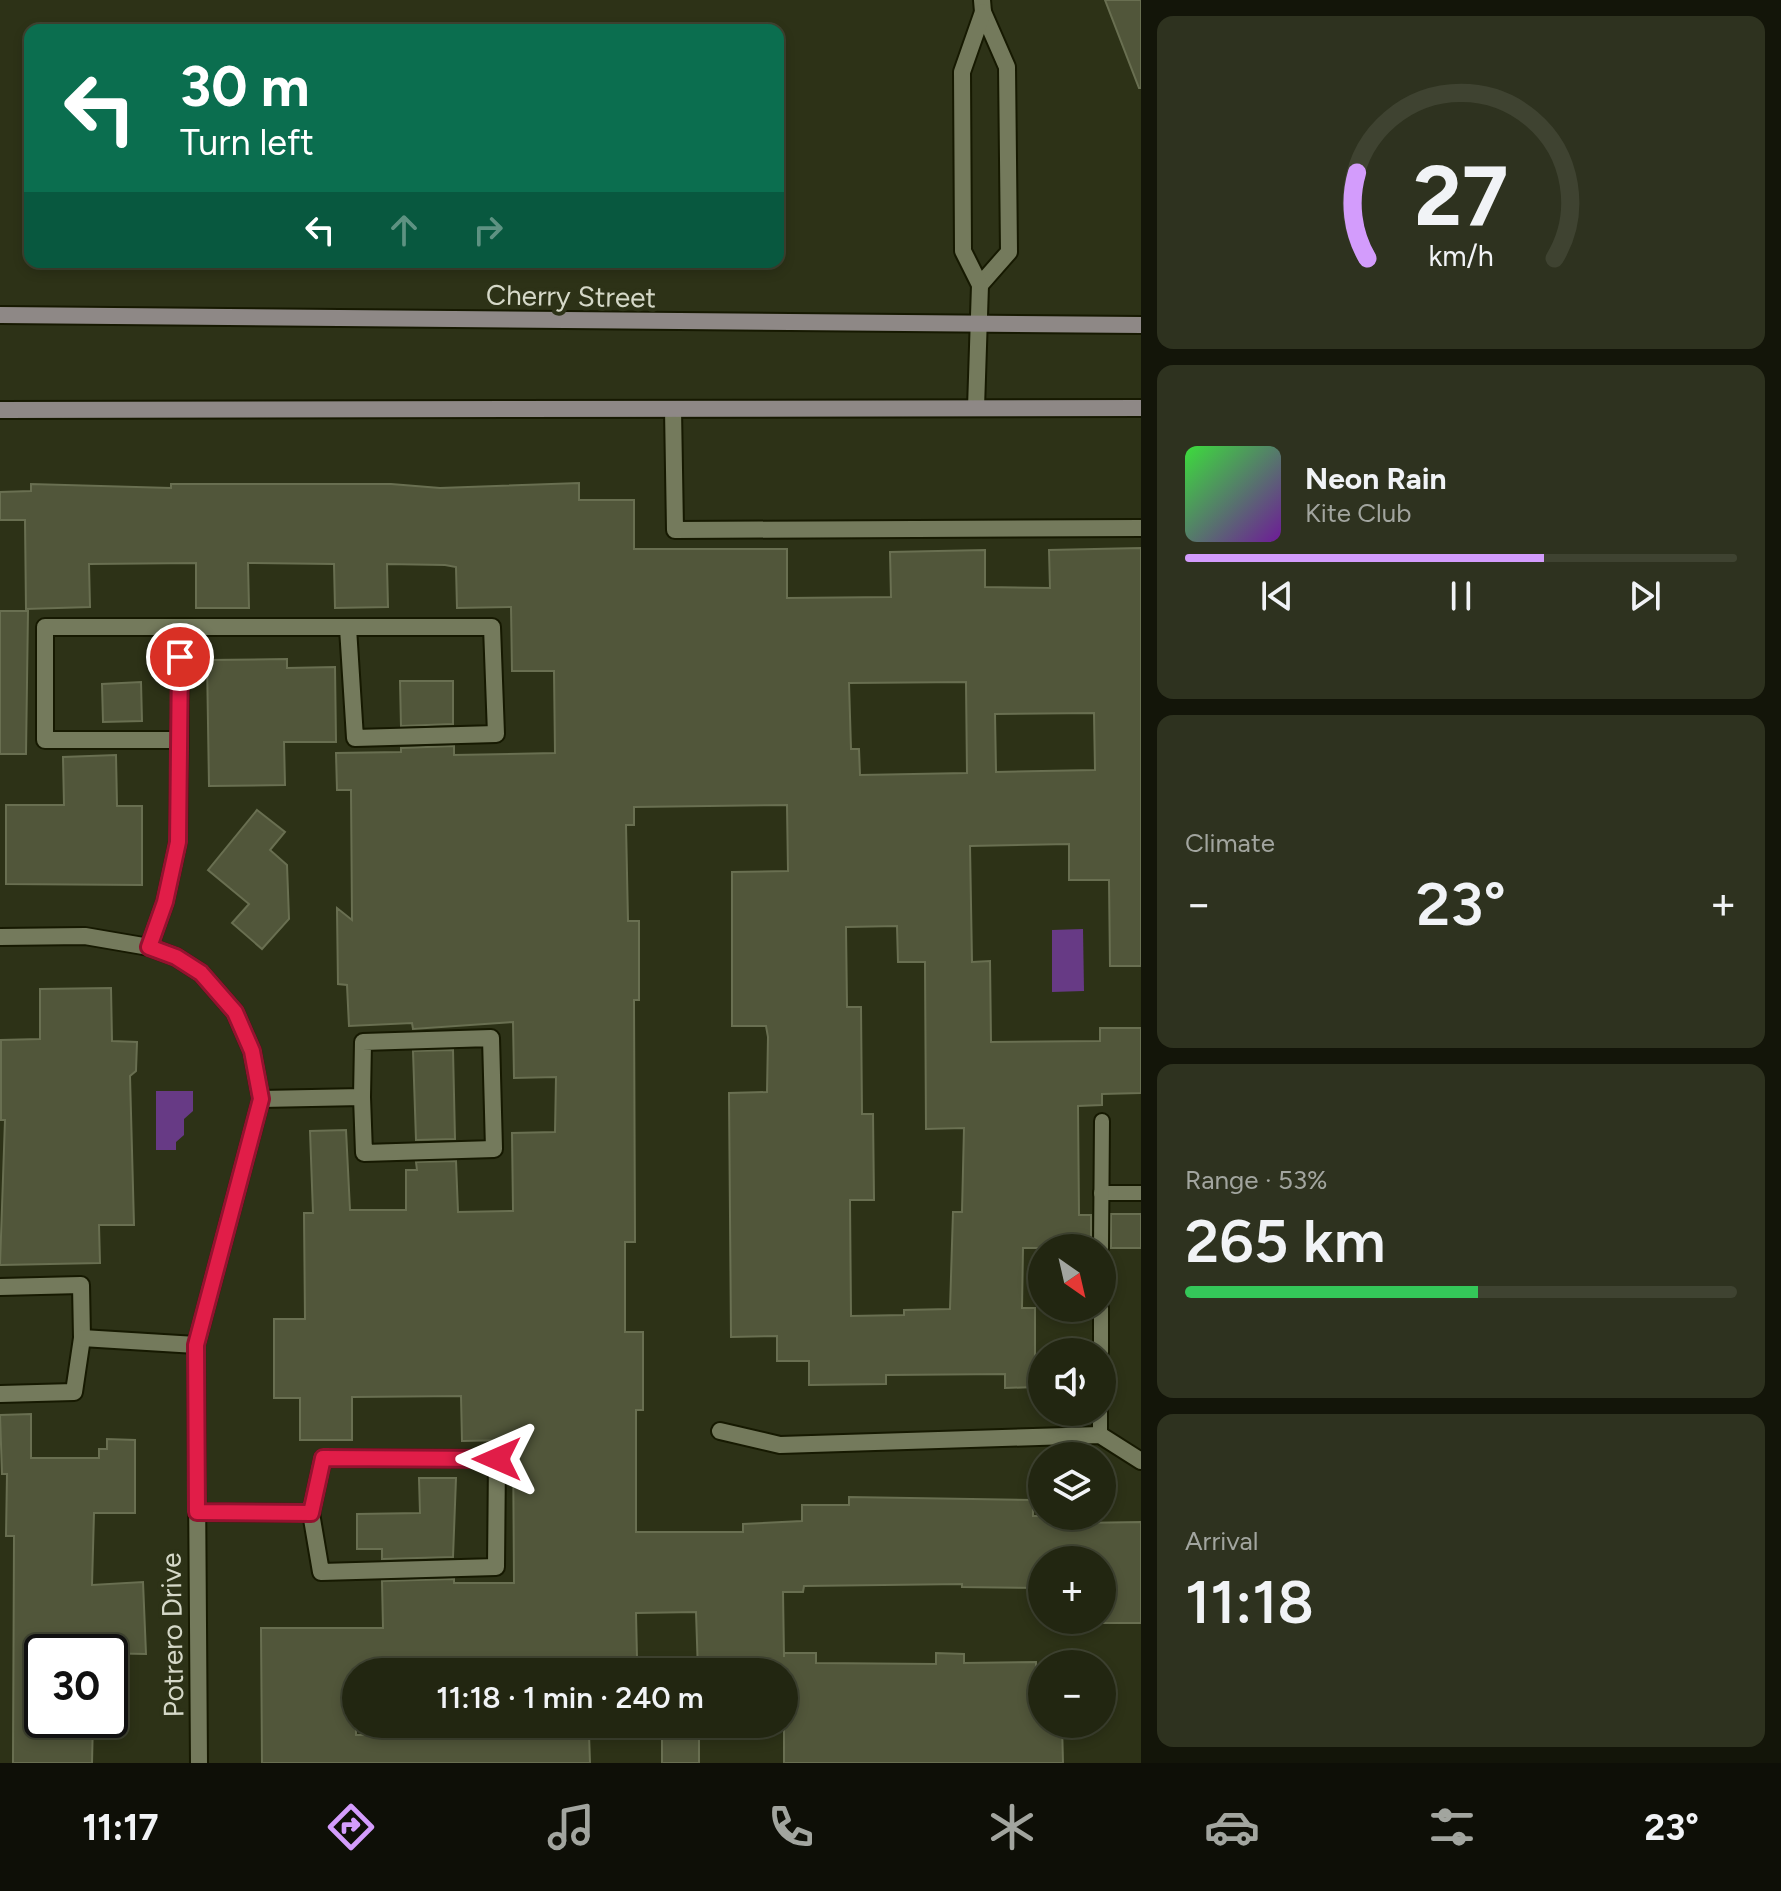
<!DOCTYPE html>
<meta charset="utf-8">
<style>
body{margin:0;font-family:Figtree,sans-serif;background:#2e321f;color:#f1f3f6;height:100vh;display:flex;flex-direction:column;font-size:30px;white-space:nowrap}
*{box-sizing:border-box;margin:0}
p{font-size:26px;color:#a2a59f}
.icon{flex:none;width:44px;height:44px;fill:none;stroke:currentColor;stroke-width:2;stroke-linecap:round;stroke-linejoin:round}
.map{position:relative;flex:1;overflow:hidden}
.panel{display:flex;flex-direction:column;gap:16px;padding:16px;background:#131509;width:640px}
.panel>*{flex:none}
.hud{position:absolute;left:24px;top:24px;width:760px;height:244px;border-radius:16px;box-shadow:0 4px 12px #0003,0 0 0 2px #3f4331;background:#0b6e4f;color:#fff;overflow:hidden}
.needle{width:52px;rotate:146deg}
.controls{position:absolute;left:1028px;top:1234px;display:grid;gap:16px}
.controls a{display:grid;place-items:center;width:88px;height:88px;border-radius:50%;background:#222611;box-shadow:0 4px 12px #0003,0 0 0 2px #3f4331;font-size:40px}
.speed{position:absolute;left:24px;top:1634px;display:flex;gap:16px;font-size:40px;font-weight:700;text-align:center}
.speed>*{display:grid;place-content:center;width:104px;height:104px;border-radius:50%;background:#222611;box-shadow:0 4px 12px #0003,0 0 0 2px #3f4331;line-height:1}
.speed .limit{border:4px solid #111;border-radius:12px;background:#fff;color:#111}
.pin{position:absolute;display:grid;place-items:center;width:68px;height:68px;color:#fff;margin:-34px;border:4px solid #fff;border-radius:50%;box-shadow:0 2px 8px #0007}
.me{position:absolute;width:88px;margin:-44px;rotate:270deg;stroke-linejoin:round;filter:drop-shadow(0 0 6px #0008)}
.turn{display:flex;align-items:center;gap:28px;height:168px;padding:0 24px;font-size:36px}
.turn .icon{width:104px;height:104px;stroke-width:2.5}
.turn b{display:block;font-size:56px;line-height:68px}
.lanes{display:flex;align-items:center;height:76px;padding:0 24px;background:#0003;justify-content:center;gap:40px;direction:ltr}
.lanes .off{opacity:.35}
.big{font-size:60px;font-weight:600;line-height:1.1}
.panel .tile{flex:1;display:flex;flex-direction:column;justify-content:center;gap:12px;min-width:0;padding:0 28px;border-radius:16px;background:#2e321f}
.panel .dial{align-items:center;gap:0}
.dial svg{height:208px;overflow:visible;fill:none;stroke:#3f4331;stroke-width:7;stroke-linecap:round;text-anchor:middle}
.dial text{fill:#f1f3f6;stroke:none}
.song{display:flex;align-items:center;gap:24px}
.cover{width:96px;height:96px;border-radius:12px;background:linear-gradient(135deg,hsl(120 70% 55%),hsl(280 70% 35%))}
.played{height:8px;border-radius:4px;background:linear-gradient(90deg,#d39cfc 65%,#3f4331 65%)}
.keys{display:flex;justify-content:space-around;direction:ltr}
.heat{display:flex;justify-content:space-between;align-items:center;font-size:44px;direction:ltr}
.charge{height:12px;border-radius:6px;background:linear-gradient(90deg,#34c759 53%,#3f4331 0)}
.trip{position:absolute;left:342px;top:1658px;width:456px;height:80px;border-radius:40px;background:#222611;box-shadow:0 4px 12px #0003,0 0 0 2px #3f4331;font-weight:600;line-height:80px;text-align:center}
.dock{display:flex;height:128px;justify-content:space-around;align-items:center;background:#0e0f07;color:#a2a59f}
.dock .icon{width:56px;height:56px}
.dock .on{color:#d39cfc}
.dock b{font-size:36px;color:#f1f3f6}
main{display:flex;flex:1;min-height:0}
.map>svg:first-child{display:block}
.water{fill:#673a85}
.building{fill:#51563a;stroke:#696f51;stroke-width:2;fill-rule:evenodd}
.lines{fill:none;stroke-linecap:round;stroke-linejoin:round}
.lane-casing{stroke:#161901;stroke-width:18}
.street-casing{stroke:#161901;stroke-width:20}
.secondary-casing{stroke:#161901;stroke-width:20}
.lane{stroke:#747a5c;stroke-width:14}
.street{stroke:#747a5c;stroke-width:16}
.secondary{stroke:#8e8886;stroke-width:16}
.route-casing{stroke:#92132f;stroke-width:20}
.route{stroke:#e11d48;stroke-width:14}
.labels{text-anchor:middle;stroke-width:8;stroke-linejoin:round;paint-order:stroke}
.street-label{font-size:28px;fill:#d5d8c8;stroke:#2d3217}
</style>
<main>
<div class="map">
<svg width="1141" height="1763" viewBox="0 0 1141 1763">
<rect width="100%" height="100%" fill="#2d3217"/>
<g class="water">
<path d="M 1083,929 L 1084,991 L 1052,992 L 1052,930 Z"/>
<path d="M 156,1091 L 193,1091 L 193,1111 L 184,1119 L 184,1135 L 176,1142 L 176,1150 L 156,1150 Z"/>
</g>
<g class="building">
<path d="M 1105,0 L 1141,0 L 1141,88 L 1139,88 Z"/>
<path d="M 579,483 L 579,500 L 634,500 L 634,549 L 787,549 L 787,598 L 891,597 L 890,552 L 985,550 L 985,587 L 1050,588 L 1049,550 L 1141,548 L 1141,966 L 1110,966 L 1109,880 L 1069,880 L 1069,844 L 970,846 L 972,962 L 990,961 L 991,1042 L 1100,1041 L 1100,1028 L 1141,1028 L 1141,1093 L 1102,1094 L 1102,1105 L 1078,1106 L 1079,1215 L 1091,1215 L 1091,1248 L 1023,1248 L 1022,1308 L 1035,1308 L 1035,1387 L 1005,1388 L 1005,1374 L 886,1375 L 886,1384 L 809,1385 L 809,1361 L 777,1361 L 777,1336 L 731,1337 L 729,1093 L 767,1092 L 768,1037 L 766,1026 L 732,1026 L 732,872 L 788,871 L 787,805 L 634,807 L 634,825 L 626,825 L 628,921 L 639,921 L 639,1000 L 634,1000 L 635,1242 L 625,1242 L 625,1332 L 643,1332 L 643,1410 L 636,1410 L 636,1532 L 743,1532 L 743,1524 L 802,1521 L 802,1505 L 849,1505 L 849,1497 L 1033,1500 L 1033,1516 L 1078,1516 L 1078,1523 L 1141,1522 L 1141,1623 L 1103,1623 L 1102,1560 L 1042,1560 L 1042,1588 L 962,1587 L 962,1584 L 804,1586 L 803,1592 L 783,1592 L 784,1657 L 784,1653 L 816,1653 L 816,1663 L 936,1664 L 936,1653 L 964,1654 L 964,1663 L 1036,1662 L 1036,1673 L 1042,1673 L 1042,1724 L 1062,1724 L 1063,1763 L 784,1763 L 784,1672 L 698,1672 L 696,1612 L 636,1613 L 637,1658 L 572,1660 L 581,1672 L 356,1672 L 356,1735 L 589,1734 L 590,1763 L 262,1763 L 261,1628 L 383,1628 L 382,1581 L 454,1579 L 454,1583 L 514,1583 L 513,1440 L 462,1441 L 461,1396 L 352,1397 L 352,1440 L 300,1440 L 300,1398 L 274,1398 L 274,1319 L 305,1319 L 304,1213 L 313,1213 L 310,1131 L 346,1130 L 350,1210 L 406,1210 L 406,1170 L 417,1170 L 416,1162 L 456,1161 L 458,1212 L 513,1211 L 512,1133 L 555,1132 L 556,1077 L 514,1078 L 513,1022 L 413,1029 L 412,1023 L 349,1026 L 347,985 L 338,984 L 337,908 L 352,920 L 351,790 L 337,790 L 336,753 L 401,752 L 401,748 L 454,746 L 454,755 L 555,753 L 554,671 L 512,671 L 511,607 L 457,608 L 456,567 L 445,565 L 387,564 L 388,607 L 335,608 L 334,564 L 248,563 L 249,608 L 196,608 L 196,563 L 89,564 L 90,607 L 26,609 L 25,520 L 0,520 L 0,492 L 31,491 L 31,484 L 171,488 L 171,484 L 391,484 L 440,488 ZM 966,682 L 967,773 L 860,775 L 859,749 L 851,749 L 849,683 ZM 1094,713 L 1095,770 L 996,772 L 995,714 ZM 897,926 L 898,962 L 925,962 L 926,1129 L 964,1128 L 962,1212 L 953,1212 L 950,1309 L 904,1310 L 904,1315 L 851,1316 L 850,1200 L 874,1200 L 873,1114 L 862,1114 L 861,1007 L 847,1007 L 846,927 Z"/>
<path d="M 0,611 L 28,611 L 26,754 L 0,754 Z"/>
<path d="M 287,659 L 287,668 L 335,667 L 336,742 L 284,742 L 285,785 L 209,786 L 207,660 Z"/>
<path d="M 400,681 L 453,681 L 453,724 L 401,726 Z"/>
<path d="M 141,682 L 142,721 L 103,722 L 102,684 Z"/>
<path d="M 116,755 L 117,806 L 142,806 L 142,885 L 6,884 L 6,805 L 64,805 L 63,757 Z"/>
<path d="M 257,810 L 285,832 L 270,850 L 287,865 L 289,919 L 262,949 L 232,923 L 249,904 L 208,870 Z"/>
<path d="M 111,988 L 112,1041 L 137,1042 L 136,1071 L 130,1076 L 134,1225 L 99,1225 L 100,1263 L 0,1265 L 5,1120 L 1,1120 L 1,1040 L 40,1039 L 40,989 Z"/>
<path d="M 453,1050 L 455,1139 L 416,1140 L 413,1051 Z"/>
<rect x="1111" y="1214" width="30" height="34"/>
<path d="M 31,1414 L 31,1458 L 99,1458 L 99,1449 L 107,1449 L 107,1439 L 135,1440 L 135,1513 L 94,1513 L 92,1585 L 143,1582 L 146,1654 L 42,1652 L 42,1720 L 93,1720 L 92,1763 L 13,1763 L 14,1536 L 6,1536 L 7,1474 L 2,1474 L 0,1415 Z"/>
<path d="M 419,1478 L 456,1478 L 453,1557 L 382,1559 L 382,1549 L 357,1549 L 357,1514 L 420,1513 Z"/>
<rect x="662" y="1724" width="37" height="39"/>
</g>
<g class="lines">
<defs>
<g id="lane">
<path d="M 1101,1193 L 1141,1193"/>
<path d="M 1101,1248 L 1102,1121"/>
<path d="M 1101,1352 L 1101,1308"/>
<path d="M 1100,1435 L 1100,1412"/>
</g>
<g id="street">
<path d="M 980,285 L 1009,252 L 1007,67 L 983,12 L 982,0"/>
<path d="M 976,408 L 980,285 L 963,251 L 962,72 L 983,12"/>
<path d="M 673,409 L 675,530 L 1141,528"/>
<path d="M 177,740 L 45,740 L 45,627 L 492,627 L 496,734 L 355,738 L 348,628"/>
<path d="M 0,937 L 85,936 L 149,947 L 176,957 L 201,973 L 235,1012 L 252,1051 L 261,1099 L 196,1345 L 199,1763"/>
<path d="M 149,947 L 165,902 L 178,842 L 181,629"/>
<path d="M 261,1099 L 362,1097 L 364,1153 L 494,1149 L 491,1038 L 363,1042 L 362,1097"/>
<path d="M 0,1287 L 81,1285 L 82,1338 L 74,1392 L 0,1394"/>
<path d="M 82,1338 L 196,1345"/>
<path d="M 720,1431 L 780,1445 L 1100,1435 L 1141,1461"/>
<path d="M 197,1512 L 311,1513 L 323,1458 L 497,1459 L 496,1567 L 321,1572 L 311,1513"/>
</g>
<g id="secondary">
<path d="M 0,315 L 1141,325"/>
<path d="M 0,410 L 1141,408"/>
</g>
</defs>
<use href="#lane" class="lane-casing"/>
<use href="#street" class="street-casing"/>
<use href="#secondary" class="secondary-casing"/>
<use href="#lane" class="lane"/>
<use href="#street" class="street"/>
<use href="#secondary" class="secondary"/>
</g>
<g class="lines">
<defs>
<path id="route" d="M 180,657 L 178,842 L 165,902 L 149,947 L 176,957 L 201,973 L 235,1012 L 252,1051 L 261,1099 L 196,1345 L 197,1512 L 311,1513 L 323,1458 L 497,1459"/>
</defs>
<use href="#route" class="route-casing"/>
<use href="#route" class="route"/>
</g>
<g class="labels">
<g class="street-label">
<text transform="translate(571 296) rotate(1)" y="10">Cherry Street</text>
<text transform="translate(172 1635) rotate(-91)" y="10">Potrero Drive</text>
</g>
</g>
</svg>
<div class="controls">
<a><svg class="needle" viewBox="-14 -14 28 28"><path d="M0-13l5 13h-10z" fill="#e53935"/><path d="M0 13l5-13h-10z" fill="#a2a59f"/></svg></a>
<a><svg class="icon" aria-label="sound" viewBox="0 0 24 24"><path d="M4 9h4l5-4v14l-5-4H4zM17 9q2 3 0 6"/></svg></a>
<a><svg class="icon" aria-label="layers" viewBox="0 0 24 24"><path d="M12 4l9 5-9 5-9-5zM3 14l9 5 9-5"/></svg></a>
<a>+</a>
<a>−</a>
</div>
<div class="speed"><div class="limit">30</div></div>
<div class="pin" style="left:180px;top:657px;background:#d93025"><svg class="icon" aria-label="arrive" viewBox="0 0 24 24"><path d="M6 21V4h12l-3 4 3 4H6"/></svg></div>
<svg class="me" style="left:497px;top:1459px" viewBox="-20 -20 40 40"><path d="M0-17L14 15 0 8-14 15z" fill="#e11d48" stroke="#fff" stroke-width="4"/></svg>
<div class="trip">11:18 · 1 min · 240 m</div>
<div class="hud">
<div class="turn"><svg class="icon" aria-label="left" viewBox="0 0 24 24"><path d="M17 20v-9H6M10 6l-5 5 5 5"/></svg><div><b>30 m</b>Turn left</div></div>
<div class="lanes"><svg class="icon" aria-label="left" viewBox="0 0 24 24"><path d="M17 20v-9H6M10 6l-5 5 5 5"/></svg><svg class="icon off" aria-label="ahead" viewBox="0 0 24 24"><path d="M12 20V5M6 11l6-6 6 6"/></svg><svg class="icon off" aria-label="right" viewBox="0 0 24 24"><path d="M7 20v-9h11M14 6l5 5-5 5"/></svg></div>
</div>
</div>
<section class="panel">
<div class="tile dial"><svg viewBox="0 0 100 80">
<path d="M14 69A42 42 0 1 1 86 69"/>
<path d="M14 69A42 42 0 0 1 10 36" stroke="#d39cfc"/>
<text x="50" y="56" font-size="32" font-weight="700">27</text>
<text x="50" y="72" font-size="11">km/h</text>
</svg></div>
<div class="tile">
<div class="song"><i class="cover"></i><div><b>Neon Rain</b><p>Kite Club</p></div></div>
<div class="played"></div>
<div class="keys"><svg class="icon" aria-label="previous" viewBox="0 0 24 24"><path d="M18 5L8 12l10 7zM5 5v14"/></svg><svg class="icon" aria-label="pause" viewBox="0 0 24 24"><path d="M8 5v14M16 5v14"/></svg><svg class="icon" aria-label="next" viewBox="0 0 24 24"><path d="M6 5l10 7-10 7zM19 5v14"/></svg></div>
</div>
<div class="tile"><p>Climate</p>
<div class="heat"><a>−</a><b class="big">23°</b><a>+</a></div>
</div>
<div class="tile"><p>Range · 53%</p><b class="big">265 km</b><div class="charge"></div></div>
<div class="tile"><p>Arrival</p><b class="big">11:18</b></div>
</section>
</main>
<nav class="dock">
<b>11:17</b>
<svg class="icon on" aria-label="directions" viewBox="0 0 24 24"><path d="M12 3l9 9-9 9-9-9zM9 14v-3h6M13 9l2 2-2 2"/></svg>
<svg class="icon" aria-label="music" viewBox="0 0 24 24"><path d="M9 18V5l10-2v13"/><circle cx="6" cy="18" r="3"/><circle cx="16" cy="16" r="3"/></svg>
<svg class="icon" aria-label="phone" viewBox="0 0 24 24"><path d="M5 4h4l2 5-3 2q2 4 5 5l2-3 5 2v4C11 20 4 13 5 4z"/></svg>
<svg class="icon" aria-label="climate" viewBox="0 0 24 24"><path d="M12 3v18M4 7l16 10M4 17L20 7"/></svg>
<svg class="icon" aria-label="car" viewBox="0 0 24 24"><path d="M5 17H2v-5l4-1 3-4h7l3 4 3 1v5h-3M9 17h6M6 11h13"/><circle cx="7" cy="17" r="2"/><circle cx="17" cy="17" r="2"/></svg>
<svg class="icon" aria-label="filters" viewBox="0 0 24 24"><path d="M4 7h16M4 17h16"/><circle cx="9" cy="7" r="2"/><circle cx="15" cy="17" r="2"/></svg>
<b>23°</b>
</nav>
